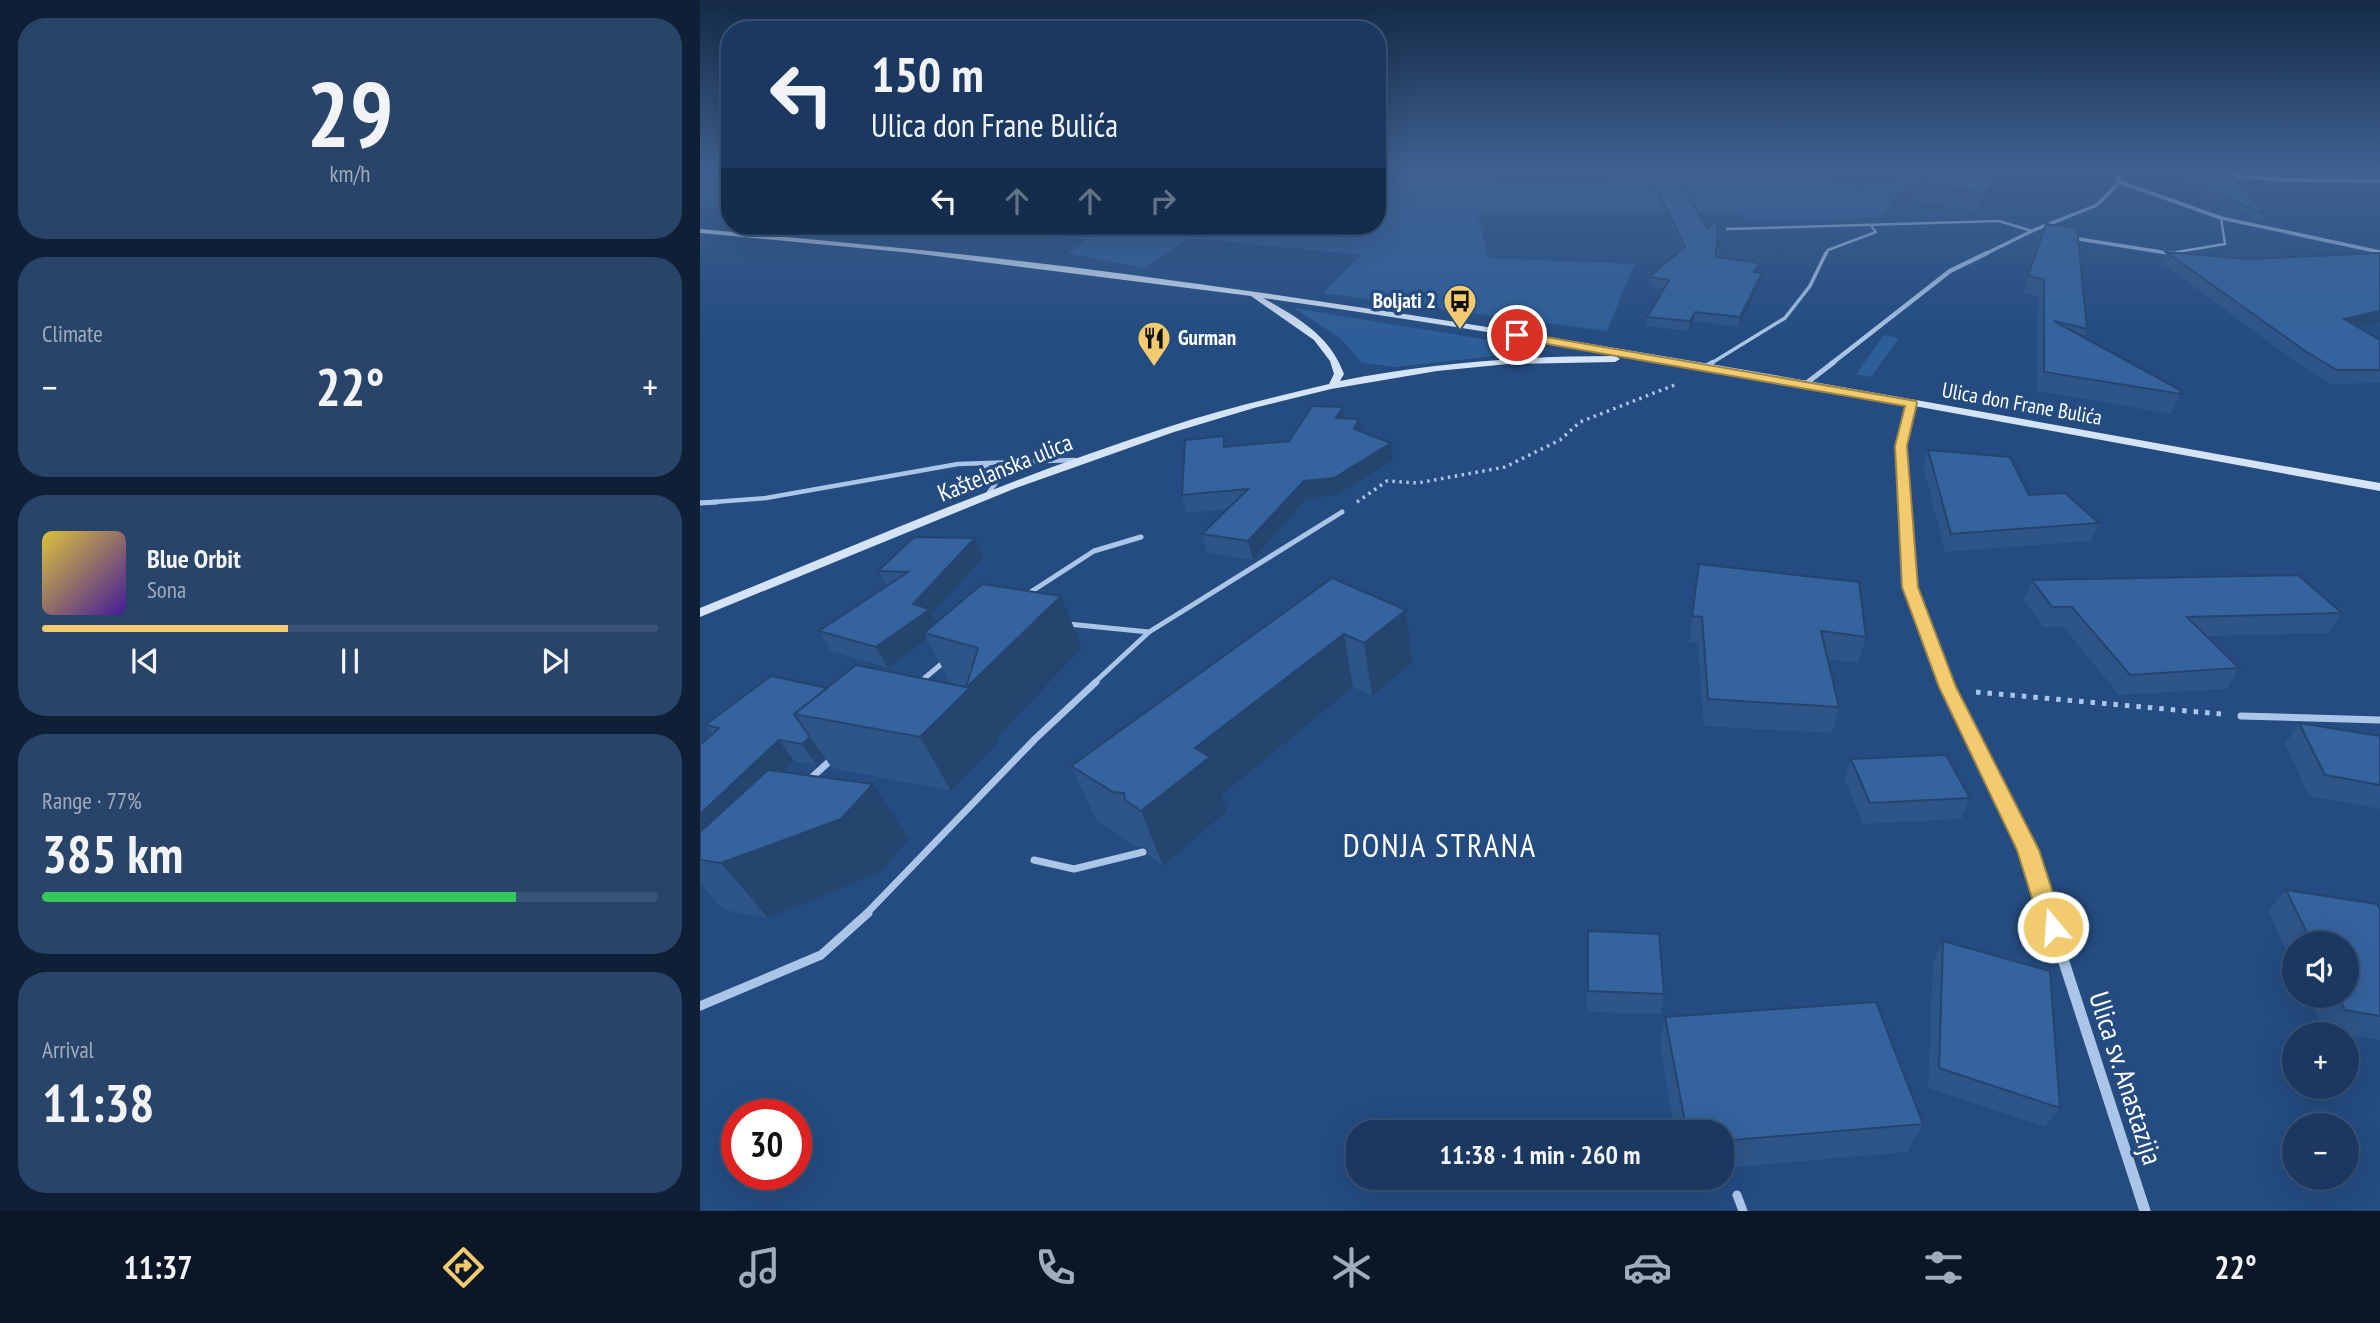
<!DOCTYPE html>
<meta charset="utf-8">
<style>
body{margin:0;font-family:"PT Sans Narrow",sans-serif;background:#284469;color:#f1f3f6;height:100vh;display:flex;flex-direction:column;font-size:26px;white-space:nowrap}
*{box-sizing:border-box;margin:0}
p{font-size:23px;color:#a0acbd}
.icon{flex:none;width:38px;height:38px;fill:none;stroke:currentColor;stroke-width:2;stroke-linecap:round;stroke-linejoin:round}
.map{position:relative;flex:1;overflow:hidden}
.sheet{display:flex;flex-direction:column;gap:18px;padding:18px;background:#0f1f35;width:700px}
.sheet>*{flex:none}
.banner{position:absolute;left:21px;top:21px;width:665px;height:214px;border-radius:28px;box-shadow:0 7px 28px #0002,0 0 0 2px #395375;background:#1b3960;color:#f1f3f6;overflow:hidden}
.tools{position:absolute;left:1582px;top:931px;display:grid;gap:14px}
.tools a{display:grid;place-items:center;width:77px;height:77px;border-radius:50%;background:#1b3960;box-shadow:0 7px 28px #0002,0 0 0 2px #395375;font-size:35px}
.speed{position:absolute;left:21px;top:1099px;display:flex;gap:14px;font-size:35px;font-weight:700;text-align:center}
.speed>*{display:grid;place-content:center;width:91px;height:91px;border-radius:50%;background:#1b3960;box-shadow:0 7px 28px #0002,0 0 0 2px #395375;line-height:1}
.speed .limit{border:10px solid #d22;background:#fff;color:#111}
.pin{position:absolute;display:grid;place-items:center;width:60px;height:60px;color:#fff;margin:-30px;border:4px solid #fff;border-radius:50%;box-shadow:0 2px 7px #0007}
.me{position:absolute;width:77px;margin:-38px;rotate:342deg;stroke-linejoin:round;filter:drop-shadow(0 0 5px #0008)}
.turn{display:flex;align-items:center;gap:24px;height:147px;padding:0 35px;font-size:32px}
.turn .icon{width:91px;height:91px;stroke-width:2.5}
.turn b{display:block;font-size:49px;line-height:60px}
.lanes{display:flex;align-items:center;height:66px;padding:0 35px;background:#0003;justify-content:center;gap:35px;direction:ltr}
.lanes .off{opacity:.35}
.big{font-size:52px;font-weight:800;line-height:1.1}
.sheet .card{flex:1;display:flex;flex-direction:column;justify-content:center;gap:10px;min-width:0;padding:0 24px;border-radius:28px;background:#284469}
.sheet .dial{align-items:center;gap:0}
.dial b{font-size:91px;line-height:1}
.song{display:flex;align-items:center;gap:21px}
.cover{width:84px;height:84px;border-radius:10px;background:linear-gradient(135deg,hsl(50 70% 55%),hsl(260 70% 35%))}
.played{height:7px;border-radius:4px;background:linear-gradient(90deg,#f1cb6e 40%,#395375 40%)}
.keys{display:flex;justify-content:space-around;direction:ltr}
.heat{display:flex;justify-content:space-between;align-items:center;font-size:38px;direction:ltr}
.charge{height:10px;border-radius:5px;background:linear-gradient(90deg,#34c759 77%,#395375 0)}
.trip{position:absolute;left:646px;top:1120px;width:388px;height:70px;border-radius:28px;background:#1b3960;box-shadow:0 7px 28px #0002,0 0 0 2px #395375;font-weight:800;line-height:70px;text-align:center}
.menu{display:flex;height:112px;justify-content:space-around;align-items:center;background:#0b1726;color:#a0acbd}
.menu .icon{width:49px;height:49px}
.menu .selected{color:#f1cb6e}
.menu b{font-size:32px;color:#f1f3f6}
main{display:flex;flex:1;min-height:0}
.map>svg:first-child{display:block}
.green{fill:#2e5e98}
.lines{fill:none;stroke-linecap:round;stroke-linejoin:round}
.path-far1{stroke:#aac5e7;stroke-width:3.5;stroke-dasharray:2.5 4.5;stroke-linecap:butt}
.path{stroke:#aac5e7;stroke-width:5;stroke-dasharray:4.5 7;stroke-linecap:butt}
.lane-far5{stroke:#aac5e7;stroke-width:2.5}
.lane-far4{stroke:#aac5e7;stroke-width:3.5}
.lane-far3{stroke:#aac5e7;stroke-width:4.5}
.lane-far2{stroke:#aac5e7;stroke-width:5}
.lane-far1{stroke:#aac5e7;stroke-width:7}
.lane{stroke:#aac5e7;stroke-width:9}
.street-far5{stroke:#aac5e7;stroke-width:3.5}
.street-far4{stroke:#aac5e7;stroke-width:4.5}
.street-far3{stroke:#aac5e7;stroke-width:5}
.street-far2{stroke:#aac5e7;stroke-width:7}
.street-far1{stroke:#aac5e7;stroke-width:9}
.street{stroke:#aac5e7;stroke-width:11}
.secondary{fill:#d4e3f6;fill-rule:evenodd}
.wall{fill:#2d5587}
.shaded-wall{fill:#24456e}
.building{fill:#34639d;stroke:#24456e;stroke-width:2}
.route{fill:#f1cb6e;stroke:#9d8448;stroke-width:2}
.labels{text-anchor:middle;stroke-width:7;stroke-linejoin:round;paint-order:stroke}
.far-poi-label{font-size:21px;font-weight:bold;fill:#fff;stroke:#244c80;text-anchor:end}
.far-street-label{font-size:21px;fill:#fff;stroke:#244c80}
.street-label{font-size:24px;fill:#fff;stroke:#244c80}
.near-street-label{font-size:28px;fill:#fff;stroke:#244c80}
.near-neighbourhood-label{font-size:32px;letter-spacing:2px;fill:#fff;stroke:#244c80}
</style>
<main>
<section class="sheet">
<div class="card dial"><b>29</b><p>km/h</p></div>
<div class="card"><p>Climate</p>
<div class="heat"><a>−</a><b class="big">22°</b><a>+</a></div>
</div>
<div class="card">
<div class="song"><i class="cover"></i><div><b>Blue Orbit</b><p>Sona</p></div></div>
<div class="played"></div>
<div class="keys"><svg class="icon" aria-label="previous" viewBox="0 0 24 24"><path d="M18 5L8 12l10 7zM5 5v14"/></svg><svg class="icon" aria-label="pause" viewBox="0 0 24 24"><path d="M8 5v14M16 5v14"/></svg><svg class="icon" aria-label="next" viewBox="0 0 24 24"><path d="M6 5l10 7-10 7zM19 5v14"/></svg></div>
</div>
<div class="card"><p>Range · 77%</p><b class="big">385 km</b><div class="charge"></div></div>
<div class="card"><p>Arrival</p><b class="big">11:38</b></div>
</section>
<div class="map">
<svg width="1680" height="1211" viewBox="0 0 1680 1211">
<rect width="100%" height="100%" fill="#244c80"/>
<g class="green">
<path d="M 0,170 L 30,170 L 30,209 L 0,208 Z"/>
<path d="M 1576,170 L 1680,170 L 1680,179 L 1599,177 Z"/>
<path d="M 677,172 L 822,183 L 1100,176 L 1162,187 L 1226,175 L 1195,195 L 1183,217 L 1053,221 L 1037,213 L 777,213 L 789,258 L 934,264 L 907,331 L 623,293 L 662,255 L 488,238 L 444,268 L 368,253 L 389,239 L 171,227 L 114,230 L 34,226 L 677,226 Z"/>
<path d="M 594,308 L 849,350 L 694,367 L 661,362 L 640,338 Z"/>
<path d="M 1184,335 L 1199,338 L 1171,377 L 1156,374 Z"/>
</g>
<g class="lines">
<path class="path-far1" d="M 657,502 L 687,481 L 718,483 L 805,467 L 860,440 L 880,422 L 977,384"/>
<path class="path" d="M 1276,692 L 1521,714"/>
<g class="lane-far5">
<path d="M 1027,229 L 1299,221 L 1332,231"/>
<path d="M 1471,253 L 1525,244 L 1521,218"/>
<path d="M 1126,255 L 1128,250 L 1176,232 L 1172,227"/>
</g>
<path class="lane-far4" d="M 1010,364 L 1085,318 L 1110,286 L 1126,253"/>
<g class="lane-far3">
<path d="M 1006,366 L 1013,362"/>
<path d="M 279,464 C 289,467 295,470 298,480 L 289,492"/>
<path d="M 0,503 L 66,498 L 258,464 L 375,460"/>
</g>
<g class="lane-far2">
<path d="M 0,503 L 17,502"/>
<path d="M 326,595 L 394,551 L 441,537"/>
<path d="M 368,624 L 449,632"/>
<path d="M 220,682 L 245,661"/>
<path d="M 394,683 L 449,632 L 642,512"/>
</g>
<g class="lane-far1">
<path d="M 1541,716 L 1680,720"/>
<path d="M 110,779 L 131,760"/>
<path d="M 334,860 L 374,869 L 443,852"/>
<path d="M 166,914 L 335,739 L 396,682"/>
</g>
<g class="lane">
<path d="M 0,1006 L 121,955 L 168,913"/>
<path d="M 1037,1195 L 1043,1211"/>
</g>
<g class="street-far5">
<path d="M 1420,170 L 1415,171 L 1420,182 L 1521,218 L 1680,252"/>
<path d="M 1453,170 L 1470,171"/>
<path d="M 1523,175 L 1583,180 L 1680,181"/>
<path d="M 1372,238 L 1474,254"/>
<path d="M 1283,255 L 1332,231 L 1397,205 L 1420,182"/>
</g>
<g class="street-far4">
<path d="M 1469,253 L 1474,254"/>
<path d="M 1131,364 L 1250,271 L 1287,253"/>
</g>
<g class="street-far3">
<path d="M 1104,385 L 1134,362"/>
<path d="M 1202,503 L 1201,446 L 1211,403"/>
</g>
<path class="street-far2" d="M 1202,502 L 1210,587 L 1246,683"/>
<path class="street-far1" d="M 1245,682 L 1328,850 L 1349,914"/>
<path class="street" d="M 1348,913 L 1445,1211"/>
<path class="secondary" d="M 0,229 C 142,242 284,255 425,274 C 845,329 1262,409 1680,483 L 1680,491 C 1308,424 937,351 563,298 C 597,317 630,335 644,374 L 640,381 C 731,363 822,356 915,356 L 920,359 L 915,362 L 808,364 L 737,371 L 631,389 L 554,408 L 474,432 L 316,488 L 0,617 L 0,608 C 154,546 307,479 465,428 C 519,410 574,397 629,384 L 634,374 L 630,361 L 614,340 L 551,296 L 212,253 L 0,233 Z"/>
</g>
<g class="wall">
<path d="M 1238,170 L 1312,170 L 1309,177 L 1280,211 L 1216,202 L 1220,185 Z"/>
<path d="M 1462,170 L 1566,215 L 1564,221 L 1459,175 Z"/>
<path d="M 950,175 L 1017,244 L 1019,248 L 1018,256 L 1016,257 L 1060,263 L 1058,272 L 1062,273 L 1061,281 L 1039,327 L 994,321 L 989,331 L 947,326 L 947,317 L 964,289 L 949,286 L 949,277 L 982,249 L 950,182 Z"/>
<path d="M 1346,224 L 1387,329 L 1384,337 L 1482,391 L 1471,414 L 1337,391 L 1338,296 L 1323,293 Z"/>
<path d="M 1466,252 L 1547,259 L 1680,253 L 1680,322 L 1658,327 L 1680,340 L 1680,383 L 1630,384 L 1598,364 L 1462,263 Z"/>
<path d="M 644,419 L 661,432 L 691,443 L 693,460 L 637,495 L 607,498 L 553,560 L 507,552 L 502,534 L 527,509 L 487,513 L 482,495 L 524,436 L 526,446 L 589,441 Z"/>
<path d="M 1228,450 L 1329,495 L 1399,523 L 1391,541 L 1245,552 L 1223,466 Z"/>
<path d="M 275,538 L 283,558 L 232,614 L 237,623 L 361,596 L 382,648 L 296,739 L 298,742 L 251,791 L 132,768 L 125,758 L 116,765 L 94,761 L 83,772 L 209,839 L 179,873 L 68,918 L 24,910 L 0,884 L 0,745 L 12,734 L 5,725 L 127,688 L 251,684 L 227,639 L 188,668 L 131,651 L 119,631 L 187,586 L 178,571 Z"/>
<path d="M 999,564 L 1166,637 L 1158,663 L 1127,659 L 1139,707 L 1132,733 L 1004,726 L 998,643 L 989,642 Z"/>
<path d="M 632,578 L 706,610 L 712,663 L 672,696 L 653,687 L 522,795 L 527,811 L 463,866 L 448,855 L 445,847 L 436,847 L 396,820 L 371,766 Z"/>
<path d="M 1332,580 L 1642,613 L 1628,633 L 1507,636 L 1539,668 L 1527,689 L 1419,695 L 1363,627 L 1343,627 L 1324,600 Z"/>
<path d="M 1599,723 L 1680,736 L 1680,809 L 1609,796 L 1585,744 Z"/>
<path d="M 1151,759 L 1270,798 L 1261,819 L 1163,824 L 1145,780 Z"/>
<path d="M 1586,890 L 1680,909 L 1680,1040 L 1624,1030 L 1608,996 L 1647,996 L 1647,943 L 1594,943 L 1594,967 L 1568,911 Z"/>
<path d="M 888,931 L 964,994 L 961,1014 L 887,1012 L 887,953 Z"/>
<path d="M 1243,941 L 1360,1108 L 1345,1127 L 1228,1088 L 1233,962 Z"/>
<path d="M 965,1017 L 1223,1124 L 1207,1152 L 1022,1168 L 1022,1132 L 975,1132 L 960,1047 Z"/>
</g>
<g class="shaded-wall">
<path d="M 1306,170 L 1312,170 L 1309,177 L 1280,211 L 1285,193 Z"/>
<path d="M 1060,263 L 1059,271 L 1053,280 L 1054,272 Z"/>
<path d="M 1062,273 L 1061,281 L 1039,327 L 1040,317 Z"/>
<path d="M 1680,311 L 1680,322 L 1637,331 L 1644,319 Z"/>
<path d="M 995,312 L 994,321 L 989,331 L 990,321 Z"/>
<path d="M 643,407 L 645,424 L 636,418 Z"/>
<path d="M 659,419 L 662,436 L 654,429 Z"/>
<path d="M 691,443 L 693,460 L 637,495 L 607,498 L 553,560 L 548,541 L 604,481 Z"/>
<path d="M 275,538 L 283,558 L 232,614 L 240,629 L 224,633 L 227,639 L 188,668 L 176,647 L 213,604 Z"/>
<path d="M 361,596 L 382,648 L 296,739 L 298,742 L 251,791 L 220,737 L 267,687 Z"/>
<path d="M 706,610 L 712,663 L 672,696 L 664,643 Z"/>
<path d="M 644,634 L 653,687 L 522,795 L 527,811 L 463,866 L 441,811 L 495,748 Z"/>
<path d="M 110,737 L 125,758 L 116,765 L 102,744 Z"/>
<path d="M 79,740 L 94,761 L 0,854 L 0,814 Z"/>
<path d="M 173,784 L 209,839 L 179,873 L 68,918 L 21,863 Z"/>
</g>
<g class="building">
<path d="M 960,170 L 973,170 L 1007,228 L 1018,218 L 1017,244 L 1019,248 L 1016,248 L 1016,257 L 1060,263 L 1054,272 L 1062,273 L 1040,317 L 995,312 L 990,321 L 947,317 L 969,280 L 949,277 L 985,247 L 950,175 Z"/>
<path d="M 1238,170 L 1306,170 L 1285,193 L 1220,185 Z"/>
<path d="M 1462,170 L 1531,175 L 1566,215 Z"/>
<path d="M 1346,224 L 1377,228 L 1387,329 L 1354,321 L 1482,391 L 1481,394 L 1344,372 L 1344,279 L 1328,276 Z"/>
<path d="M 1466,252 L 1547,259 L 1680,253 L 1680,311 L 1644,319 L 1680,340 L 1680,370 L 1637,370 L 1605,351 Z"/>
<path d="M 612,406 L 643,407 L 636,418 L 659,419 L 654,429 L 691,443 L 634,478 L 604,481 L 548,541 L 502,534 L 548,489 L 482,495 L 485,440 L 524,436 L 524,447 L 589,441 Z"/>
<path d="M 1228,450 L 1310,457 L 1329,495 L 1365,493 L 1399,523 L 1251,534 Z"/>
<path d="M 214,537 L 275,538 L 213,604 L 230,609 L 176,647 L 119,631 L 208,572 L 178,571 Z"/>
<path d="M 999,564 L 1159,582 L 1166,637 L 1121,631 L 1139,707 L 1008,699 L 1002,617 L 992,616 Z"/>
<path d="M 1598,575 L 1642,613 L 1487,617 L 1539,668 L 1430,675 L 1372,607 L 1352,607 L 1332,580 Z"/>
<path d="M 632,578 L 706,610 L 664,643 L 644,634 L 495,748 L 510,757 L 441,811 L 425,800 L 424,793 L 413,792 L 371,766 Z"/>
<path d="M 282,584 L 361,596 L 267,687 L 270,688 L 220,737 L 94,714 L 156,665 L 266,687 L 278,648 L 224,633 Z"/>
<path d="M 71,676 L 127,688 L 94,714 L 110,737 L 102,744 L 79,740 L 0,814 L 0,745 L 19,728 L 5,725 Z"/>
<path d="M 1599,723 L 1680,736 L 1680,785 L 1625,775 Z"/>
<path d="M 1246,755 L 1270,798 L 1170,803 L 1151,759 Z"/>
<path d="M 68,770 L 173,784 L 141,819 L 21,863 L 0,860 L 0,832 Z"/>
<path d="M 1586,890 L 1677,904 L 1680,909 L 1680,1016 L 1645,1010 L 1638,996 L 1647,996 L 1647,943 L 1612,943 Z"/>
<path d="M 888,931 L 959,934 L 964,994 L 888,991 Z"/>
<path d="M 1243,941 L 1350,971 L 1360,1108 L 1239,1068 Z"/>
<path d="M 1176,1002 L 1223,1124 L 1022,1141 L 1022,1132 L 987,1132 L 965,1017 Z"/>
</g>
<linearGradient id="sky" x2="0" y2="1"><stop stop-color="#142a46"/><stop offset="0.5" stop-color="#3f6191"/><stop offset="1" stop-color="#3f6191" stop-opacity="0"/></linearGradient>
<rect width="1680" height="339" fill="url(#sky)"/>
<path class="route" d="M 817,332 L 1216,401 L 1217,403 L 1207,446 L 1218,587 L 1256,687 L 1339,850 L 1364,927 L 1361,934 L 1353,937 L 1345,934 L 1341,927 L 1317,850 L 1239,687 L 1202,587 L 1195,446 L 1205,406 L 813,338 L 812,335 Z"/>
<defs>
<symbol id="bus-pin" viewBox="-11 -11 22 30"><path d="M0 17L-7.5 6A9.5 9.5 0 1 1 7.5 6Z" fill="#f1cb6e" stroke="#244c80"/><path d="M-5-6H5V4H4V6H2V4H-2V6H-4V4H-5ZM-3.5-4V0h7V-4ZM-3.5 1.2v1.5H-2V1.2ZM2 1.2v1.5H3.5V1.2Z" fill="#111"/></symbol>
<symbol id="restaurant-pin" viewBox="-11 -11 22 30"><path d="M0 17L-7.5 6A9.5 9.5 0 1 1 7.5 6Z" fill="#f1cb6e" stroke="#244c80"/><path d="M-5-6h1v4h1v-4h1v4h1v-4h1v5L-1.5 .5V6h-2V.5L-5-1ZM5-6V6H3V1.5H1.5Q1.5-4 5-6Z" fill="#111"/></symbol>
</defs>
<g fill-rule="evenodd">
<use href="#bus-pin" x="741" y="282" width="38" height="52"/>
<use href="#restaurant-pin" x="435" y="319" width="38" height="52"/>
</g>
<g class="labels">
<g class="far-poi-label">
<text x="736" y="308">Boljati 2</text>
<text x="478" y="345" text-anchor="start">Gurman</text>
</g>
<g class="far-street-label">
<text transform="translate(1322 404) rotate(10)" y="7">Ulica don Frane Bulića</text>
</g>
<g class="street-label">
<text transform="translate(305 468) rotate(-22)" y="8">Kaštelanska ulica</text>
</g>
<g class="near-street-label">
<text transform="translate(1426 1078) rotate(72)" y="10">Ulica sv. Anastazija</text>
</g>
<g class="near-neighbourhood-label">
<text x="740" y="857">DONJA STRANA</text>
</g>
</g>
</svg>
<div class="tools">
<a><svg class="icon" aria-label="sound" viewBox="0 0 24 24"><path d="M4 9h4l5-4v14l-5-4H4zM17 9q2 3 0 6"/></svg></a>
<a>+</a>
<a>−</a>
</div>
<div class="speed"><div class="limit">30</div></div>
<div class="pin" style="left:817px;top:335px;background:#d93025"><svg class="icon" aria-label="arrive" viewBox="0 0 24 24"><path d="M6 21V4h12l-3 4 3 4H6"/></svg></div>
<svg class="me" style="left:1353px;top:927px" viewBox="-20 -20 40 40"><circle r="17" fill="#f1cb6e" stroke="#fff" stroke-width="3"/><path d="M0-11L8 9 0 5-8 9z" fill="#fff"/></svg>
<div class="trip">11:38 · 1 min · 260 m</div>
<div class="banner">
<div class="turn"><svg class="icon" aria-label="left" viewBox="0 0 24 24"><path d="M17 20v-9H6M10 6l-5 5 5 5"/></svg><div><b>150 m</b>Ulica don Frane Bulića</div></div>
<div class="lanes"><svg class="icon" aria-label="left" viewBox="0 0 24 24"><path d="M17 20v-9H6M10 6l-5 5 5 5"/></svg><svg class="icon off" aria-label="ahead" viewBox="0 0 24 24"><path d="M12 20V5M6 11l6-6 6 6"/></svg><svg class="icon off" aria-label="ahead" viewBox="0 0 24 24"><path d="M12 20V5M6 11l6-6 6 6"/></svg><svg class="icon off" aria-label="right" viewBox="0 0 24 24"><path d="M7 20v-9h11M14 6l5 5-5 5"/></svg></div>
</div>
</div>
</main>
<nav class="menu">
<b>11:37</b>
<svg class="icon selected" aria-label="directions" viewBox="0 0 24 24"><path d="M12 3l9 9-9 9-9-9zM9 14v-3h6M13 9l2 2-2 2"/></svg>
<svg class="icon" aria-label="music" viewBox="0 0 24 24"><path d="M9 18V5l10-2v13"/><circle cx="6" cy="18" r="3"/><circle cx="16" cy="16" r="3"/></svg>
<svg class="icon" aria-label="phone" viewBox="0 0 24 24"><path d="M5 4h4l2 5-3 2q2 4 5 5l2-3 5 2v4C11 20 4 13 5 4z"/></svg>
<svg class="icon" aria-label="climate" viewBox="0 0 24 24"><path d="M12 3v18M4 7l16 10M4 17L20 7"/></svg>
<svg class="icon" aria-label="car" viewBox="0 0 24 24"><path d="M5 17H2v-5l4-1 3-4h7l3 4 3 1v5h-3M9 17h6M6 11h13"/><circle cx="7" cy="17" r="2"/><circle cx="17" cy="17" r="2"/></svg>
<svg class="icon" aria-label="filters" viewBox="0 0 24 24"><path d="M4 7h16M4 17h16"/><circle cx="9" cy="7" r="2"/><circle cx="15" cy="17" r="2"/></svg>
<b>22°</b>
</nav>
